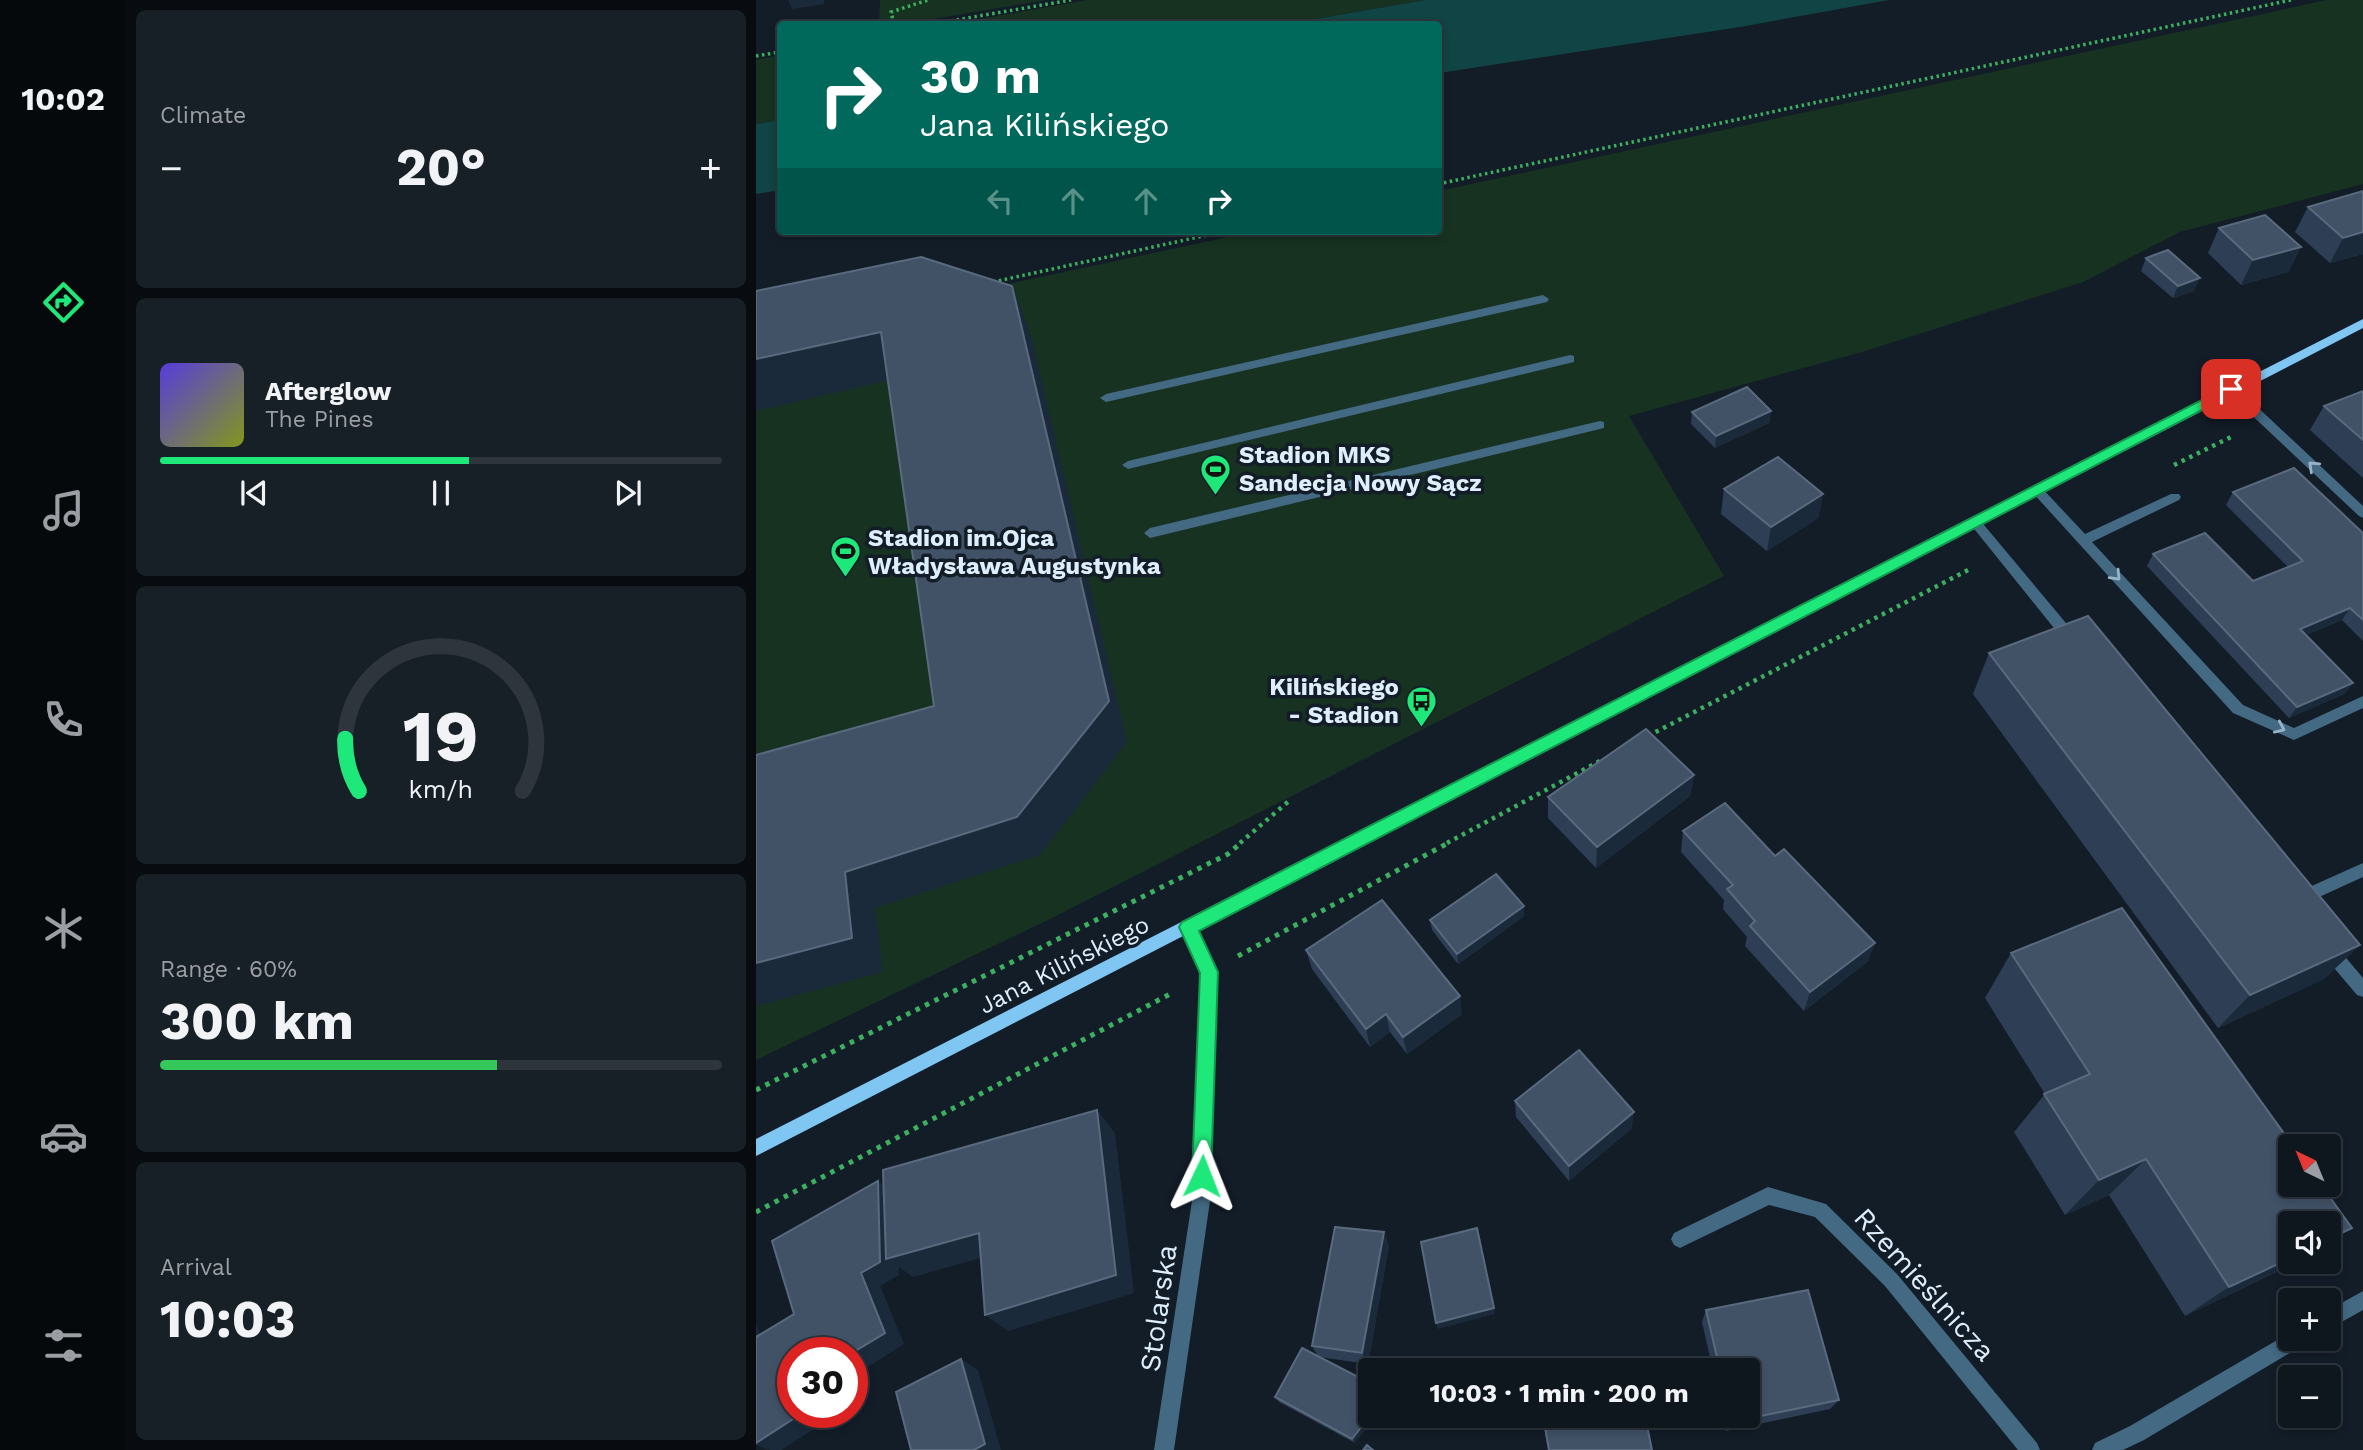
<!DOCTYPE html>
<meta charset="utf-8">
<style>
body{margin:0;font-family:"Work Sans",sans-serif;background:#171f27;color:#f1f3f6;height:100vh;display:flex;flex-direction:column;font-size:26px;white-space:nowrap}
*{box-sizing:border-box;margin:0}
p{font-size:23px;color:#9b9fa4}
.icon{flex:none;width:38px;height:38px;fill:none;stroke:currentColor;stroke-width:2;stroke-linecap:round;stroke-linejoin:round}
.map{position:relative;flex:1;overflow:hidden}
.details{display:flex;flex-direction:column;gap:10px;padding:10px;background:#080c10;width:630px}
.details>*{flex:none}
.guide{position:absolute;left:21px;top:21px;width:665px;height:214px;border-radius:7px;box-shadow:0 4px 10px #0003,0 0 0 2px #2e353c;background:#00695c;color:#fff;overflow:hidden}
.needle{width:46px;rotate:317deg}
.fabs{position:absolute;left:1522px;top:1134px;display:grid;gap:14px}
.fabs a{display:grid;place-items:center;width:63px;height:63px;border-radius:7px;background:#0e161e;box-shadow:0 4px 10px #0003,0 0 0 2px #2e353c;font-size:35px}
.speed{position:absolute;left:21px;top:1337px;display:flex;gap:14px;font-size:35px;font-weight:700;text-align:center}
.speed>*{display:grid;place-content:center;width:91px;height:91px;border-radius:50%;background:#0e161e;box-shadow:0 4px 10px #0003,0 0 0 2px #2e353c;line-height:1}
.speed .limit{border:10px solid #d22;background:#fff;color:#111}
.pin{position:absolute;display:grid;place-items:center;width:60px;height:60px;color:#fff;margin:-30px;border-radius:14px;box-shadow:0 4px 10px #0006}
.me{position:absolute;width:77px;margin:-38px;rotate:2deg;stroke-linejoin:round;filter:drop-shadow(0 0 5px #0008)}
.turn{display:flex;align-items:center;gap:24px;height:147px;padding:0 28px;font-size:32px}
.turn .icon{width:91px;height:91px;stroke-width:2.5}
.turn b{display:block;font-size:49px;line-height:60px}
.lanes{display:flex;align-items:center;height:66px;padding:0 28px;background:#0003;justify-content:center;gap:35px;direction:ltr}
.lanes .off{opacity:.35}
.big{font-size:52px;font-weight:700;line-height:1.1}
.details .card{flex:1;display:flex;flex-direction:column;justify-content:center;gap:10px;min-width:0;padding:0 24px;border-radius:10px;background:#171f27}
.details .dial{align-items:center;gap:0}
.dial svg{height:182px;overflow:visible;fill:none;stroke:#2e353c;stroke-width:7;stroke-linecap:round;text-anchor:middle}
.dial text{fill:#f1f3f6;stroke:none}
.song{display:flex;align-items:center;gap:21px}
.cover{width:84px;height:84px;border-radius:10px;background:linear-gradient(135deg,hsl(250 70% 55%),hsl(70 70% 35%))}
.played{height:7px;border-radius:4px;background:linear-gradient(90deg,#1ee87a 55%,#2e353c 55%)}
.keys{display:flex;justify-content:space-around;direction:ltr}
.heat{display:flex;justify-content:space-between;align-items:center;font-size:38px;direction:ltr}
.charge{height:10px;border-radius:5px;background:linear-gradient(90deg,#34c759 60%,#2e353c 0)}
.trip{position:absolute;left:602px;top:1358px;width:402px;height:70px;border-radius:7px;background:#0e161e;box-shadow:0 4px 10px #0003,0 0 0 2px #2e353c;font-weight:700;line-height:70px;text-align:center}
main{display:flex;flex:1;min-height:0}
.menu{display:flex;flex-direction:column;width:126px;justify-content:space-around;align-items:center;background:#06090c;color:#9b9fa4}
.menu .icon{width:49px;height:49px}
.menu .selected{color:#1ee87a}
.menu b{font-size:32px;color:#f1f3f6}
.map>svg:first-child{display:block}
.green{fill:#173220}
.water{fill:#144}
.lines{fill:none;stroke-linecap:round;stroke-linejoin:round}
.path-far2{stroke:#3db060;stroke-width:3.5;stroke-dasharray:2.5 3.5;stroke-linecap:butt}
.path-far1{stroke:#3db060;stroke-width:4.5;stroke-dasharray:3.5 5;stroke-linecap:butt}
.path{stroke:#3db060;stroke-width:5;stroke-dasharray:4.5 6;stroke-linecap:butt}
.service{fill:#436983;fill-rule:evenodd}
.minor{fill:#436983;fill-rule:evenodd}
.secondary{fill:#7fc6f2;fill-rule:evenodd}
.wall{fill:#2e3f55}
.shaded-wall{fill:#1b2a3b}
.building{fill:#415267;stroke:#5a6a7e;stroke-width:2}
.oneway{stroke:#98b2c6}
.route{fill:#1ee87a;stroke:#14974f;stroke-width:2}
.labels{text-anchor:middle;stroke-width:7;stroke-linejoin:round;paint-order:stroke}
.poi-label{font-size:24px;font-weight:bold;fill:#deeefc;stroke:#131d28;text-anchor:start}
.street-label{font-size:24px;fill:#deeefc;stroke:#131d28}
.near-street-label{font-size:28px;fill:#deeefc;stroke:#131d28}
</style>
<main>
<nav class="menu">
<b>10:02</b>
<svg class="icon selected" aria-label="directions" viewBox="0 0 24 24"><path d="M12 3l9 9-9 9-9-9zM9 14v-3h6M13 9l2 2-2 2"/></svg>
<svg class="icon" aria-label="music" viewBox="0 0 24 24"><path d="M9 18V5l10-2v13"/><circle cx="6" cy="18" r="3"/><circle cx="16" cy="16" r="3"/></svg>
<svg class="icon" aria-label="phone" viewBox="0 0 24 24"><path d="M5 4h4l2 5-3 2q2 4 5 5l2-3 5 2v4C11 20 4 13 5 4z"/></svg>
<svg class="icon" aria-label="climate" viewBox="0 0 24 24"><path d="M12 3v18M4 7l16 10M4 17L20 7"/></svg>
<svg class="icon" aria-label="car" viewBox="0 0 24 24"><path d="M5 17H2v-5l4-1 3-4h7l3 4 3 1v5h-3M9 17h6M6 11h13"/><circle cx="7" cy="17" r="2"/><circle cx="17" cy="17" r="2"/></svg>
<svg class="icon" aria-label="filters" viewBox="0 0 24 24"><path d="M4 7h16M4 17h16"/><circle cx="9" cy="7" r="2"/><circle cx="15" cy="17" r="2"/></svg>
</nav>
<section class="details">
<div class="card"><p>Climate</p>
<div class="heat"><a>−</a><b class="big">20°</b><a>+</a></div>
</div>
<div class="card">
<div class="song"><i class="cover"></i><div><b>Afterglow</b><p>The Pines</p></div></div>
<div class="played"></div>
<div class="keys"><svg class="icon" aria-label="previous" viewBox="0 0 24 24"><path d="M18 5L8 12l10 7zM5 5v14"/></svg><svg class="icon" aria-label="pause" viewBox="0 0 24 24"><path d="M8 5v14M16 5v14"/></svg><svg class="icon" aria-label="next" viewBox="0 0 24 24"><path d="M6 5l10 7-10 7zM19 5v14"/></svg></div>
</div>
<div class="card dial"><svg viewBox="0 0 100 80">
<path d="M14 69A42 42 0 1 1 86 69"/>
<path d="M14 69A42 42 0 0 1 8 46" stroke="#1ee87a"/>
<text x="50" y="56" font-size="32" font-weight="700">19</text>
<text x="50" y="72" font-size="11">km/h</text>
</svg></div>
<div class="card"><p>Range · 60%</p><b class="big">300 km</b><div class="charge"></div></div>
<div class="card"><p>Arrival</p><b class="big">10:03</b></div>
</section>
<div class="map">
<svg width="1607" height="1450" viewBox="0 0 1607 1450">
<rect width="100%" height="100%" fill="#131d28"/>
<g class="green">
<path d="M 124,0 L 291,0 L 148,24 L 123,24 Z"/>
<path d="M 332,0 L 669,0 L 531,24 L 195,24 Z"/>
<path d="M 1571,0 L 1607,0 L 1607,184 L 1424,232 L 1327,282 L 1106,352 L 873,416 L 968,576 L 294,919 L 0,1060 L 0,338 L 500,231 L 682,231 L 683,191 Z"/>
<path d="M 24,55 L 24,120 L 0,124 L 0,60 Z"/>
</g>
<g class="water">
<path d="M 669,0 L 1133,0 L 984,27 L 683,73 L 682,24 L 531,24 Z"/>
<path d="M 24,120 L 24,190 L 0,194 L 0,124 Z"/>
</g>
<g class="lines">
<g class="path-far2">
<path d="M 138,24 L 135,12 L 172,0"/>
<path d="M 177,24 L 315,0"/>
<path d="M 0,56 L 24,52"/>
<path d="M 682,184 L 1535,0"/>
<path d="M 237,282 L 470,231"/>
</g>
<g class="path-far1">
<path d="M 1418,465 L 1479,435"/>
<path d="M 892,736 L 1214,569"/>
<path d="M 484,843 L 533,801"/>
<path d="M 691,843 L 844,761"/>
</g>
<g class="path">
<path d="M 482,956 L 694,842"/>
<path d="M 0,1090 L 472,854 L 486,842"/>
<path d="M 0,1212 L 416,993"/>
</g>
<g class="service">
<path d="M 787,295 L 793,299 L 791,302 L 350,402 L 344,398 L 350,394 Z"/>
<path d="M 814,355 L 818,356 L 818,362 L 372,469 L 366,465 L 372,461 Z"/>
<path d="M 1475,385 L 1479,386 L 1607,506 L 1607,518 L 1603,516 L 1471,392 L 1469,389 Z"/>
<path d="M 844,421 L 848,422 L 848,428 L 394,538 L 388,533 L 394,528 Z"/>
<path d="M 1280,485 L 1284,486 L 1329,534 L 1415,494 L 1423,494 L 1425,497 L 1423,500 L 1336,542 L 1487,705 L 1538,728 L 1607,696 L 1607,708 L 1538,740 L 1477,713 L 1276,492 L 1274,489 Z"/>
<path d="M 1219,517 L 1223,519 L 1320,635 L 1322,639 L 1320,643 L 1310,643 L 1215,525 L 1213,522 Z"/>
<path d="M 1607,863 L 1607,877 L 1550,903 L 1545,905 L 1540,903 L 1537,898 L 1540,893 Z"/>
<path d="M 1574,944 L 1580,946 L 1607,978 L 1607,997 L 1601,995 L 1568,956 L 1566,951 L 1568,946 Z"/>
<path d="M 1012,1187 L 1070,1204 L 1141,1274 L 1281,1443 L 1284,1450 L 1262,1450 L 1129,1286 L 1059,1217 L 1013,1205 L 930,1245 L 924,1248 L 918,1245 L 915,1239 L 918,1233 Z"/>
</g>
<g class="minor">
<path d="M 432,920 L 437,922 L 461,973 L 454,1201 L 418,1450 L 398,1450 L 436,1201 L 445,973 L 424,927 L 427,922 Z"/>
<path d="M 1607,1291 L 1607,1310 L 1573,1329 L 1573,1310 Z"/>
<path d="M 1535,1332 L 1535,1339 L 1550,1339 L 1547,1345 L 1388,1440 L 1367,1450 L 1336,1450 L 1339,1443 L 1374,1426 Z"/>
</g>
<path class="secondary" d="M 1607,319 L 1607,328 L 0,1156 L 0,1139 Z"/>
</g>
<g class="wall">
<path d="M 1552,207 L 1607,254 L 1574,263 L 1539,232 Z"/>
<path d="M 1463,228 L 1545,247 L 1532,272 L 1485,285 L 1452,253 Z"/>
<path d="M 1390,258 L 1438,291 L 1417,298 L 1385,271 Z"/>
<path d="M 1607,391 L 1607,478 L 1554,430 L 1568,406 Z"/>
<path d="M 1015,411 L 1013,423 L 959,448 L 935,424 L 936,412 Z"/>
<path d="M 968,489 L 1067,494 L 1062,518 L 1011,551 L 965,514 Z"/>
<path d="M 1477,492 L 1607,533 L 1607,641 L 1586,620 L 1550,635 L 1597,683 L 1588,694 L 1533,718 L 1391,566 L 1397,554 L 1497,581 L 1532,567 L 1470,505 Z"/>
<path d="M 1233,653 L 1604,945 L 1568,979 L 1462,1028 L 1217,694 Z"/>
<path d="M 938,775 L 934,796 L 840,868 L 792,818 L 792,797 Z"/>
<path d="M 927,831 L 1019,856 L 1119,943 L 1111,962 L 1048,1011 L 989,946 L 991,937 L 967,909 L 968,900 L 925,852 Z"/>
<path d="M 768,906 L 768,916 L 702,964 L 676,930 L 674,920 Z"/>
<path d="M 550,950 L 706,1014 L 651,1054 L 634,1032 L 614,1047 L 556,969 Z"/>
<path d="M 1255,953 L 1596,1228 L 1573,1242 L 1573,1223 L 1535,1262 L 1541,1262 L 1429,1316 L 1353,1195 L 1309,1215 L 1258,1132 L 1289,1094 L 1229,998 Z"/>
<path d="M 759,1101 L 876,1128 L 813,1181 L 760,1117 Z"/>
<path d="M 633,1245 L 612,1364 L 563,1357 L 599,1443 L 523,1402 L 519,1397 L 562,1356 L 556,1346 Z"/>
<path d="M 950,1310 L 1083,1400 L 1074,1409 L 970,1431 L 967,1416 L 992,1416 L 992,1370 L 957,1370 L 946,1322 Z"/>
<path d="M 786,1416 L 889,1416 L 896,1450 L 792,1450 Z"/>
</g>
<g class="shaded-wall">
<path d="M 32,0 L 68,0 L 68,4 L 36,9 Z"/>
<path d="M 1607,232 L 1607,254 L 1574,263 L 1587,238 Z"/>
<path d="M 1545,247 L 1532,272 L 1485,285 L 1497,260 Z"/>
<path d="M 1444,278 L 1438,291 L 1417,298 L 1422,286 Z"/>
<path d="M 256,286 L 274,332 L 371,742 L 284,855 L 119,908 L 127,972 L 0,1006 L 0,963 L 89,872 L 261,817 Z"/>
<path d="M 125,332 L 147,377 L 0,411 L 0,359 Z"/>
<path d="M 1015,411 L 1013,423 L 959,448 L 960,436 Z"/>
<path d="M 1067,494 L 1062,518 L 1011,551 L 1015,527 Z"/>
<path d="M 1594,608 L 1586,620 L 1536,641 L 1544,629 Z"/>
<path d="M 1597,683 L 1588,694 L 1533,718 L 1541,707 Z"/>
<path d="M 938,775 L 934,796 L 840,868 L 841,847 Z"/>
<path d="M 768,906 L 768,916 L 702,964 L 701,954 Z"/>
<path d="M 1119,943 L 1111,962 L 1048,1011 L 1054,992 Z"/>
<path d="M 1604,945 L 1568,979 L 1462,1028 L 1494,995 Z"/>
<path d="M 704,996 L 706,1014 L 651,1054 L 647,1037 Z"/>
<path d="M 630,1014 L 634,1032 L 614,1047 L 610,1029 Z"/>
<path d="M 341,1110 L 359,1133 L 378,1293 L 252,1331 L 229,1315 Z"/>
<path d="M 878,1112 L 876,1128 L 813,1181 L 813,1166 Z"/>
<path d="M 1390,1159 L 1353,1195 L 1309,1215 L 1343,1180 Z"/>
<path d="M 122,1181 L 140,1195 L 223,1233 L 246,1252 L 157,1277 L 143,1267 L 143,1275 L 124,1286 L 148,1344 L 96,1377 L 96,1353 L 105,1273 Z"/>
<path d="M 1596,1228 L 1573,1242 L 1573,1239 Z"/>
<path d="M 628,1232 L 633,1245 L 612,1364 L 606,1353 Z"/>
<path d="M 1535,1258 L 1535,1262 L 1541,1262 L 1429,1316 L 1473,1287 Z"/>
<path d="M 738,1308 L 739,1314 L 682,1329 L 680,1323 Z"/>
<path d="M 0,1324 L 11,1351 L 0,1358 Z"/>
<path d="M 205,1359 L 222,1370 L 245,1450 L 218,1450 Z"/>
<path d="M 48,1412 L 85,1412 L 25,1450 L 14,1450 L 0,1445 L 0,1443 Z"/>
<path d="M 614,1416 L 621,1416 L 599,1443 L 596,1439 Z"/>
</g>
<g class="building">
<path d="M 1607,191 L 1607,232 L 1587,238 L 1552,207 Z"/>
<path d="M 1509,215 L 1545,247 L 1497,260 L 1463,228 Z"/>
<path d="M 1412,250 L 1444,278 L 1422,286 L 1390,258 Z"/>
<path d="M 165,257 L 256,286 L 353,701 L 261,817 L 89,872 L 96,938 L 0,963 L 0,755 L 178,706 L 125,332 L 0,359 L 0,291 Z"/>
<path d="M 991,387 L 1015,411 L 960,436 L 936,412 Z"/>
<path d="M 1607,391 L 1607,440 L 1568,406 Z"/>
<path d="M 1022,457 L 1067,494 L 1015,527 L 968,489 Z"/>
<path d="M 1538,468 L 1607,533 L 1607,620 L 1594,608 L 1544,629 L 1597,683 L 1541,707 L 1397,554 L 1449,533 L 1497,581 L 1547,561 L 1477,492 Z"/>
<path d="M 1332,616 L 1604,945 L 1494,995 L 1233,653 Z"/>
<path d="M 890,729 L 938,775 L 841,847 L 792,797 Z"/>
<path d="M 969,803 L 1019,856 L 1028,849 L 1119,943 L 1054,992 L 994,926 L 999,921 L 971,889 L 977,885 L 927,831 Z"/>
<path d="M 740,874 L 768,906 L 701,954 L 674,920 Z"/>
<path d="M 626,900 L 704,996 L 647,1037 L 630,1014 L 610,1029 L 550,950 Z"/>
<path d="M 1366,908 L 1537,1146 L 1535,1146 L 1535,1185 L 1565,1185 L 1596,1228 L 1573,1239 L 1573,1223 L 1535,1223 L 1535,1258 L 1473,1287 L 1390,1159 L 1343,1180 L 1288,1094 L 1334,1074 L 1255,953 Z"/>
<path d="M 823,1050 L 878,1112 L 813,1166 L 759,1101 Z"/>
<path d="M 341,1110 L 360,1275 L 229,1315 L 223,1233 L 130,1259 L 127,1170 Z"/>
<path d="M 122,1181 L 124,1262 L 105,1273 L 129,1333 L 96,1353 L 37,1353 L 37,1412 L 48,1412 L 0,1443 L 0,1337 L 38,1314 L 16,1241 Z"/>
<path d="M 579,1227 L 628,1232 L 606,1353 L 556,1346 Z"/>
<path d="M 721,1228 L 738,1308 L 680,1323 L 665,1242 Z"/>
<path d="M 1052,1290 L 1083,1400 L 975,1422 L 974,1416 L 992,1416 L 992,1370 L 964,1370 L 950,1310 Z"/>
<path d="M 546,1348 L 614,1383 L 614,1416 L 596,1439 L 519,1397 Z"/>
<path d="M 205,1359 L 229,1444 L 218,1450 L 155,1450 L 140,1392 Z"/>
<path d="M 878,1364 L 879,1370 L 844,1370 Z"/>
<path d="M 787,1416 L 889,1416 L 896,1450 L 793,1450 Z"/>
<path d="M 611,1445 L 617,1450 L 607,1450 Z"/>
</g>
<defs><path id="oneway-chevron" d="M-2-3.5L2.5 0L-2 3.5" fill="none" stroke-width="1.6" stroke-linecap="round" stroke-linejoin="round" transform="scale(1.75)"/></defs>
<g class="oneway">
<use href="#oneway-chevron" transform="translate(1557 466) rotate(-137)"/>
<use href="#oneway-chevron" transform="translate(1360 576) rotate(47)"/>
<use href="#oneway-chevron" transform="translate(1524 728) rotate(24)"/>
</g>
<path class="route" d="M 1475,385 L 1479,386 L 1479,393 L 443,931 L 462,972 L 455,1176 L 453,1183 L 446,1186 L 439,1183 L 436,1176 L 444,973 L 423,927 L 426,922 Z"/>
<defs>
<symbol id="stadium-pin" viewBox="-11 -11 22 30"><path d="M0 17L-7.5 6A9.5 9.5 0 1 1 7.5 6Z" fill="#1ee87a" stroke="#131d28"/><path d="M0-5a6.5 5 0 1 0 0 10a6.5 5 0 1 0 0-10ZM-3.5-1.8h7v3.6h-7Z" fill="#111"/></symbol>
<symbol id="bus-pin" viewBox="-11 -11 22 30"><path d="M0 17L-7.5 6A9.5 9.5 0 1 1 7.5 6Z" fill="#1ee87a" stroke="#131d28"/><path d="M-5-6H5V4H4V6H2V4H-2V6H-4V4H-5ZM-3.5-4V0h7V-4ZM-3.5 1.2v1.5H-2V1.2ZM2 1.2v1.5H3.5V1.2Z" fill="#111"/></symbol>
</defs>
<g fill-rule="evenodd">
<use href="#stadium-pin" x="442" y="452" width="35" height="47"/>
<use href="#stadium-pin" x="72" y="534" width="35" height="47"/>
<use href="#bus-pin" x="648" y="684" width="35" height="47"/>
</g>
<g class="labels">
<g class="poi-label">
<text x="483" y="463">Stadion MKS<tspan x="483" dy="28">Sandecja Nowy Sącz</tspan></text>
<text x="112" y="546">Stadion im.Ojca<tspan x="112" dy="28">Władysława Augustynka</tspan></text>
<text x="643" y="695" text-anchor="end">Kilińskiego<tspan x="643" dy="28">- Stadion</tspan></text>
</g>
<g class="street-label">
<text transform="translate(308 965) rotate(-27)" y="8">Jana Kilińskiego</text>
</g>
<g class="near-street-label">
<text transform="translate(1169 1284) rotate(48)" y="10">Rzemieślnicza</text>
<text transform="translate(402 1308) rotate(-82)" y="10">Stolarska</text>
</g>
</g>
</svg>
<div class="fabs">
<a><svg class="needle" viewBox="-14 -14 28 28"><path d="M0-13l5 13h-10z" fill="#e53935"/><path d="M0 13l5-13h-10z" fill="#9b9fa4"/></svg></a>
<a><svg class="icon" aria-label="sound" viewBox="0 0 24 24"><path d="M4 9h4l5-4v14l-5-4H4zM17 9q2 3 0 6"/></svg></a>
<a>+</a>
<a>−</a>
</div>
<div class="speed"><div class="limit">30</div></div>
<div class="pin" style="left:1475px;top:389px;background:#d93025"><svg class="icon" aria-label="arrive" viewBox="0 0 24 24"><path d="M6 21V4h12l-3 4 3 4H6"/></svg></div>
<svg class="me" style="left:446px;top:1176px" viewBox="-20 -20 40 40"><path d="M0-17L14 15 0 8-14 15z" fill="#1ee87a" stroke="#fff" stroke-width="4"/></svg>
<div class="trip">10:03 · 1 min · 200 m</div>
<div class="guide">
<div class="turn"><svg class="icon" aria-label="right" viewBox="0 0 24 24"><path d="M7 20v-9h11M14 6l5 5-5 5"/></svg><div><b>30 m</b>Jana Kilińskiego</div></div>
<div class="lanes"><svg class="icon off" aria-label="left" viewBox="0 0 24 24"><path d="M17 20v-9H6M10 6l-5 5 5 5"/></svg><svg class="icon off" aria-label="ahead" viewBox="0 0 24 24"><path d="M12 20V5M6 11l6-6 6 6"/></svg><svg class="icon off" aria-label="ahead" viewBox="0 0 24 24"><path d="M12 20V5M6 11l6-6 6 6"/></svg><svg class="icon" aria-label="right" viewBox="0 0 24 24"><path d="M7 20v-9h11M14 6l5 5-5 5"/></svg></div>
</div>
</div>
</main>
